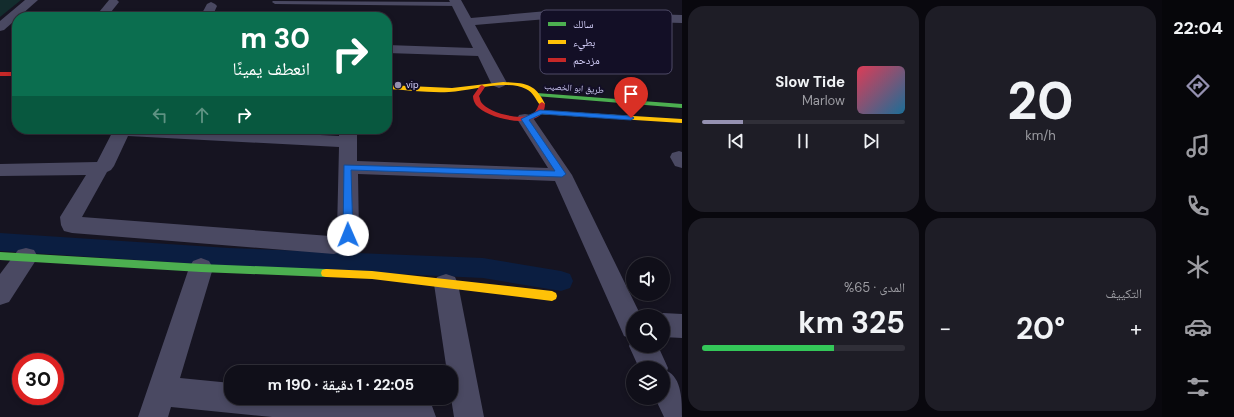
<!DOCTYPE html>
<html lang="ar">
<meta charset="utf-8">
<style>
body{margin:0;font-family:"DM Sans","Noto Naskh Arabic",sans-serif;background:#1e1d26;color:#f1f3f6;direction:rtl;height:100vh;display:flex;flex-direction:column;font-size:15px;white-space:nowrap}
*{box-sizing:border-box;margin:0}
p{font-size:13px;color:#9c9ca2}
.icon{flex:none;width:22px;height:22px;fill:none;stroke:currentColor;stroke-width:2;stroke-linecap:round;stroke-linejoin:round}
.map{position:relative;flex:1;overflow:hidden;direction:ltr}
.details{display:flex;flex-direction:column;gap:6px;padding:6px;background:#09080e;width:480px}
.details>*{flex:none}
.guide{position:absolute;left:12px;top:12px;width:380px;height:122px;border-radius:16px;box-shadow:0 2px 6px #0003,0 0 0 1px #302f38;direction:rtl;background:#0b6e4f;color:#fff;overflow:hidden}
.tools{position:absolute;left:626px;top:257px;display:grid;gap:8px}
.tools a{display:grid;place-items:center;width:44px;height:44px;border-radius:50%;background:#100f19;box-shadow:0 2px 6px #0003,0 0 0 1px #302f38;font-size:20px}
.speed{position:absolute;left:12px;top:353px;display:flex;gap:8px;font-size:20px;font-weight:700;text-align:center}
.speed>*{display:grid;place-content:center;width:52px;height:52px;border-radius:50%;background:#100f19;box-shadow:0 2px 6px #0003,0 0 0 1px #302f38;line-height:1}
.speed .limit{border:6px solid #d22;background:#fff;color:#111}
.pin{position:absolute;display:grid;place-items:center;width:34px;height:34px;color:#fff;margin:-41px -17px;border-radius:50% 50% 50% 0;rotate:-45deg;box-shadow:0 0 4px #0007}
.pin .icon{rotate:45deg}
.me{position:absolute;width:44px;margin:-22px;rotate:359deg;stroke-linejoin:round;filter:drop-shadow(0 0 3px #0008)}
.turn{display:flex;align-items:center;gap:14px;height:84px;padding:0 16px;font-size:18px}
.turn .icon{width:52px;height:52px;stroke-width:2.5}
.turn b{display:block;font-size:28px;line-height:34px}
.lanes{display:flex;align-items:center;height:38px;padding:0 16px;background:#0003;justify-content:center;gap:20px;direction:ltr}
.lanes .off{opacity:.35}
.big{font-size:30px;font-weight:700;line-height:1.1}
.details .widget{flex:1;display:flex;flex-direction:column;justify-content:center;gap:6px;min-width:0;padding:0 14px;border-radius:16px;background:#1e1d26}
.details .dial{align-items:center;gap:0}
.dial b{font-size:52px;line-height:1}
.song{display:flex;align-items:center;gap:12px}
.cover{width:48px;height:48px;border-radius:6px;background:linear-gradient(135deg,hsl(350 70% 55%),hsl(200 70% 35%))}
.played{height:4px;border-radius:2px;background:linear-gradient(90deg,#9591b1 20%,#302f38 20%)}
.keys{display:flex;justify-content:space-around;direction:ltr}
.heat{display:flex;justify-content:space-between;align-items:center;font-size:22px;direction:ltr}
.charge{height:6px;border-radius:3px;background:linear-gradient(90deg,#34c759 65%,#302f38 0)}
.details .tiles{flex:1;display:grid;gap:6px;grid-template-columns:repeat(2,1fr)}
.trip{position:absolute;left:224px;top:365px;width:234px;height:40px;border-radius:16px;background:#100f19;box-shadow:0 2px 6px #0003,0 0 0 1px #302f38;font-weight:700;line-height:40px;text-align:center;direction:rtl}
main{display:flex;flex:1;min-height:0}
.tabs{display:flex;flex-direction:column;width:72px;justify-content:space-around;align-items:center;background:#06060a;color:#9c9ca2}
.tabs .icon{width:28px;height:28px}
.tabs .current{color:#9591b1}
.tabs b{font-size:18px;color:#f1f3f6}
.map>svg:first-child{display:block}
.green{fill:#132c2d}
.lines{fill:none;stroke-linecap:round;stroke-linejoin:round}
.canal{fill:#0b1e41;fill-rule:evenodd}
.lane{fill:#4a4962;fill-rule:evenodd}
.street{fill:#4a4962;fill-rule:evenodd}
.fast{fill:#4caf50;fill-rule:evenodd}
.slow{fill:#ffc107;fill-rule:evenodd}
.jam{fill:#c62828;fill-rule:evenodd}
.route{fill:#1a73e8;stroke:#114b97}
.poi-dot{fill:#9591b1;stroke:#130f26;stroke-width:1.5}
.labels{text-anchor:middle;stroke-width:4;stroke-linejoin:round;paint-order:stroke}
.far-poi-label{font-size:9px;fill:#d9d4ff;stroke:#130f26;text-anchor:start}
.far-street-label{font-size:9px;fill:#d9d4ff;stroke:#130f26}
.key{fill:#130f26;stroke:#4e4a67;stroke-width:1}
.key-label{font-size:11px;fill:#d9d4ff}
</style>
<main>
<nav class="tabs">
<b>22:04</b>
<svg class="icon current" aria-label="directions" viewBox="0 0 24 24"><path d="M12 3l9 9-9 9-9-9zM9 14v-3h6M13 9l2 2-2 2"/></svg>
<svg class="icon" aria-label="music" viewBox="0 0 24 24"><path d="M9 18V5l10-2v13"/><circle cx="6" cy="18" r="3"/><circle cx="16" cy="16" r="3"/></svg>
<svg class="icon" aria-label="phone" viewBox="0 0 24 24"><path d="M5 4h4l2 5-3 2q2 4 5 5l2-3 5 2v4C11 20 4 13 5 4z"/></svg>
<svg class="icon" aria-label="climate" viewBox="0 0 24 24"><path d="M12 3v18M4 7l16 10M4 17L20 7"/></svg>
<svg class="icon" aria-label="car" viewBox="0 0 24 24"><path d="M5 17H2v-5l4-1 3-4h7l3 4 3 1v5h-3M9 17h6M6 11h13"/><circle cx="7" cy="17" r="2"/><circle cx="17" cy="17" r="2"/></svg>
<svg class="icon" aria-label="filters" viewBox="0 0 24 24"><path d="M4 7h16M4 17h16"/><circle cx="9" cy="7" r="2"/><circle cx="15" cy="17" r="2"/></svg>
</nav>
<section class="details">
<div class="tiles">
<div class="widget dial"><b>20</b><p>km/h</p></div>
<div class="widget">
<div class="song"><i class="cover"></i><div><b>Slow Tide</b><p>Marlow</p></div></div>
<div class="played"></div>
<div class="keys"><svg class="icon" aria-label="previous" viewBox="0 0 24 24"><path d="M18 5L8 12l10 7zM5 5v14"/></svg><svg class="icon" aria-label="pause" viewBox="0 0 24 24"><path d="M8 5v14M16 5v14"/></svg><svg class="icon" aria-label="next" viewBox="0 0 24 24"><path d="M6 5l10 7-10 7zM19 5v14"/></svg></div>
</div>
<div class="widget"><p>التكييف</p>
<div class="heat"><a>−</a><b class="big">20°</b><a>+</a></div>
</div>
<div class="widget"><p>المدى · 65%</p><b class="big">325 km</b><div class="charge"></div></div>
</div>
</section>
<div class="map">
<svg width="682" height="417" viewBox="0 0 682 417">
<rect width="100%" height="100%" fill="#161421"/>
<path class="green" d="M 0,0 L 21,0 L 0,17 Z"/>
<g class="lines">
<path class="canal" d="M 0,233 L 229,248 L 483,258 L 561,271 L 570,274 L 573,281 L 570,288 L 561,291 L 483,278 L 229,266 L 0,251 Z"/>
<path class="lane" d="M 273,1 L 457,2 L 460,4 L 457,6 L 275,4 L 272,2 Z"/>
<g class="street">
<path d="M 25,0 L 38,0 L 4,30 L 0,31 L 0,21 Z"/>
<path d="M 109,0 L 117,0 L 119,2 L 107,17 L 95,17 Z"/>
<path d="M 449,0 L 461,0 L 471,18 L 547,11 L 682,15 L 682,23 L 547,19 L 475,25 L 507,83 L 504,86 L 499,88 L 494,86 L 491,83 L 478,56 L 387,53 L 387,45 L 473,48 Z"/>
<path d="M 211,2 L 215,4 L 217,6 L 212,17 L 200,17 L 207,4 Z"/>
<path d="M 525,114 L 531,115 L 572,175 L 641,316 L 633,316 L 633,346 L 658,346 L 668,368 L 667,371 C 682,378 682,401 682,417 L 664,417 L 655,398 L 663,398 L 663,368 L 639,368 L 629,346 L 632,339 L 624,336 L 555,181 L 358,174 L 359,235 C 354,245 344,251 334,254 L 72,233 L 64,231 L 61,225 L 60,217 L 86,175 L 0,176 L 0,164 L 97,162 L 114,129 L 205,129 L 339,136 L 339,129 L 357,129 L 357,161 L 548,168 L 517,119 L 519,115 ZM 128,136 L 339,147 L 337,231 L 330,236 L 82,217 L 107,172 L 111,170 L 114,166 Z"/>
<path d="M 679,151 L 682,152 L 682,168 L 675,166 L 670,157 L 672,153 Z"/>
<path d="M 26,248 L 34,250 L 38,257 L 9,302 L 0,305 L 0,274 L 18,250 Z"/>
<path d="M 201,258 L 209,261 L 213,268 L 180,378 L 231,383 L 231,398 L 383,398 L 421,402 L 432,406 L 436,417 L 272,417 L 171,407 L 168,417 L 138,417 L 189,268 L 193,261 Z"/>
<path d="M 446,274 L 455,277 L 458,284 L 484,417 L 454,417 L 451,398 L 451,372 L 447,372 L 434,284 L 437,277 Z"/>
<path d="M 663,313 L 682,314 L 682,338 L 663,337 L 663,316 L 655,316 Z"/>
</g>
<g class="fast">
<path d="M 537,93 L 682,104 L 682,108 L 535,96 L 534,95 Z"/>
<path d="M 0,252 L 201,264 L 326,269 L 330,270 L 331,273 L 330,276 L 326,277 L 201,272 L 0,260 Z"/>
</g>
<g class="slow">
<path d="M 503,82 C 525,83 535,83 545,104 L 542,106 L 540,105 C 535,99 534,93 526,89 C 506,79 471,91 449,92 C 428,93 408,90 387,89 L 387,85 L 452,88 Z"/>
<path d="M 537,110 L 682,119 L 682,123 L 540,114 L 536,112 Z"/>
<path d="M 326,269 L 372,271 L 552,291 L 556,293 L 557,296 L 556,299 L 552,301 L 372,279 L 326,277 L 322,276 L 321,273 L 322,270 Z"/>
</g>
<g class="jam">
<rect x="0" y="72" width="17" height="4"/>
<path d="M 482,85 L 485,87 L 479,96 C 480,98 480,100 481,102 C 488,113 521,121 532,114 C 536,112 537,109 539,104 L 542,102 L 545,104 C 545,107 544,111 542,113 C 530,129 487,118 476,105 C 474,102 473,99 473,96 L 480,86 Z"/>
</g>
</g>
<path class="route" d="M 540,110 L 631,116 L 634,118 L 631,120 L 542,114 L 529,120 L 566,174 L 562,177 L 351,170 L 353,235 L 351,237 L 345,237 L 343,235 L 344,165 L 555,171 L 521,119 Z"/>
<circle class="poi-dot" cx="398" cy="85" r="4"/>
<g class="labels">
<g class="far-poi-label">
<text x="406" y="88">vip</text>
</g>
<g class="far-street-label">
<text transform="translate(574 88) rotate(4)" y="3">طريق ابو الخصيب</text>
</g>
</g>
<rect x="540" y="10" width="132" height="64" rx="6" class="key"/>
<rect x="548" y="22" width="18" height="4" fill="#4caf50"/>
<rect x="548" y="40" width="18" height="4" fill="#ffc107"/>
<rect x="548" y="58" width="18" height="4" fill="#c62828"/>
<g class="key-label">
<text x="573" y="28">سالك</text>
<text x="573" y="46">بطيء</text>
<text x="573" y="64">مزدحم</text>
</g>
</svg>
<div class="tools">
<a><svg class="icon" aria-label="sound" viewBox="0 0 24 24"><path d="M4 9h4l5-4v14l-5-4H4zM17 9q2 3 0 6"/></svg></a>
<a><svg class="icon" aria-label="search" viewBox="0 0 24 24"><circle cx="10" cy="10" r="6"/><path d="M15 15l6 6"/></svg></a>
<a><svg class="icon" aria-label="layers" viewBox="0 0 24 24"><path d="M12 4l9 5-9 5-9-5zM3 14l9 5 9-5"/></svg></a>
</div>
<div class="speed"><div class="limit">30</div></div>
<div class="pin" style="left:631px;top:118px;background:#d93025"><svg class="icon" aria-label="arrive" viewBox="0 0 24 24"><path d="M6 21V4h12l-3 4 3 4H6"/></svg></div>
<svg class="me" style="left:348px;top:235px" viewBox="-20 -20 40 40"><circle r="19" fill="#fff"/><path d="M0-13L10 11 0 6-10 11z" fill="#1a73e8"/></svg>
<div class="trip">22:05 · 1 دقيقة · 190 m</div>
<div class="guide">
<div class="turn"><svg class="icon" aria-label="right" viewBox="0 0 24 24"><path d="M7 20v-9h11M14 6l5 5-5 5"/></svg><div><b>30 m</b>انعطف يمينًا</div></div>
<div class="lanes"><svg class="icon off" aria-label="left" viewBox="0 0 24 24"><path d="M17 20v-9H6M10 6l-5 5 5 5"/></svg><svg class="icon off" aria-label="ahead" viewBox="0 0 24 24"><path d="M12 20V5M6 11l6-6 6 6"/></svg><svg class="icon" aria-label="right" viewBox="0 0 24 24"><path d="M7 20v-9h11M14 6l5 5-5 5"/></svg></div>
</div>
</div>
</main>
